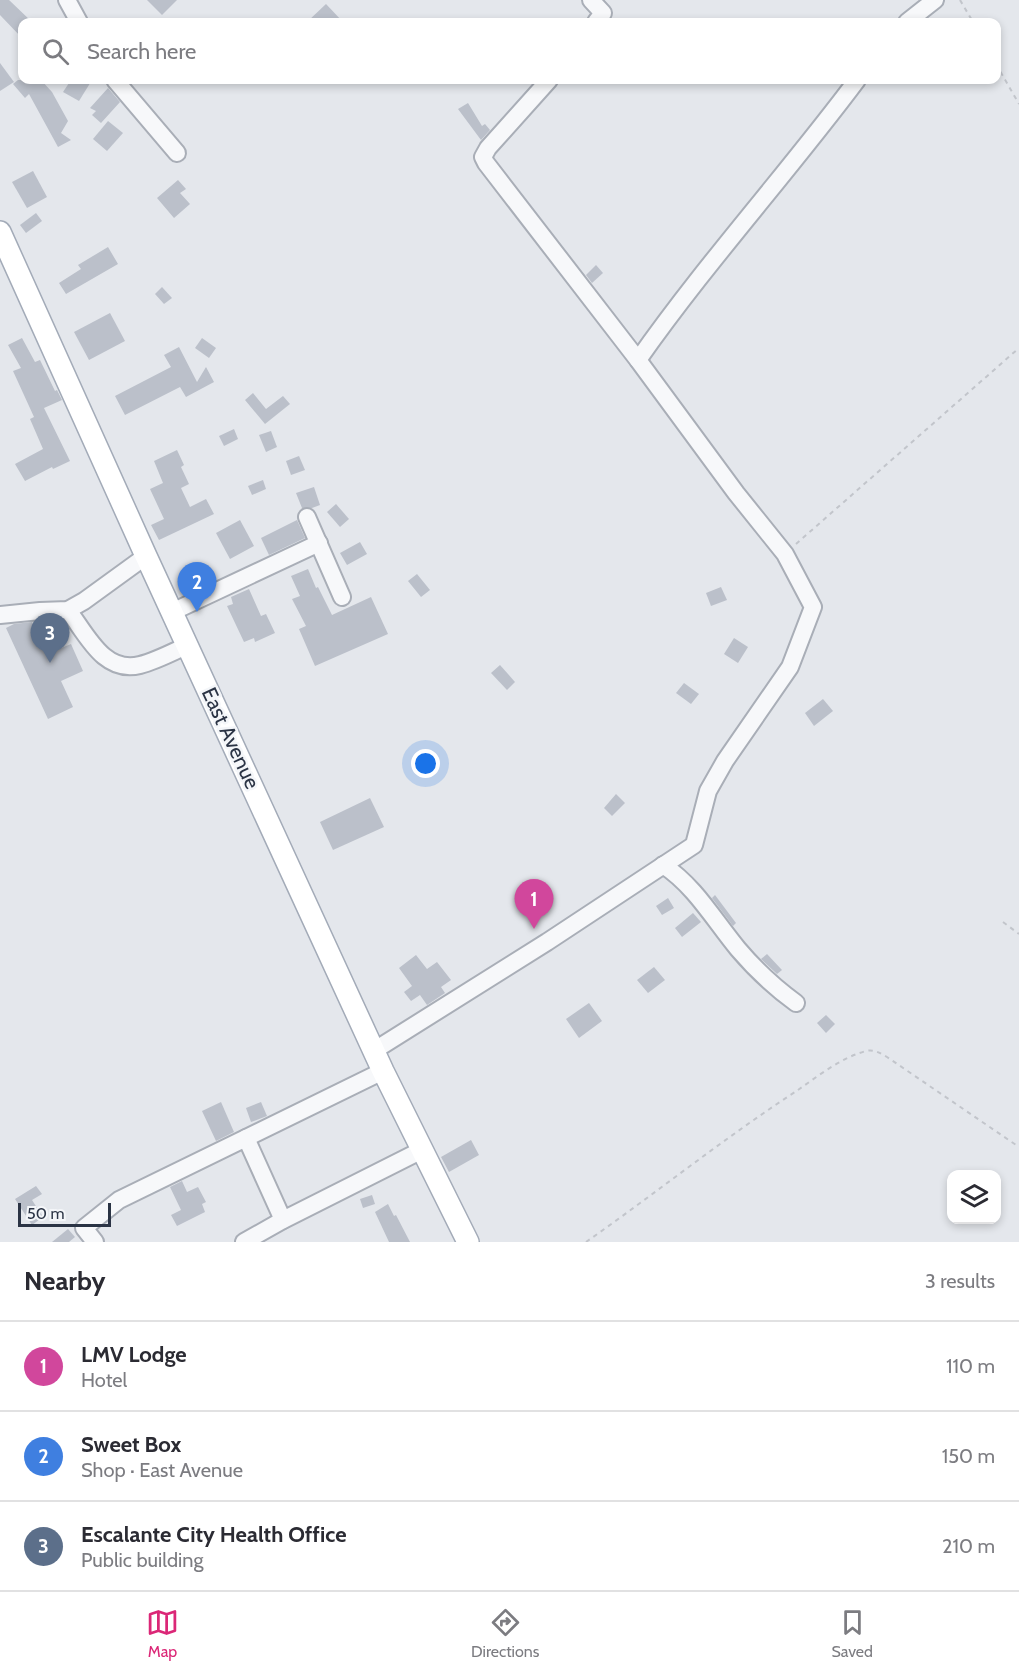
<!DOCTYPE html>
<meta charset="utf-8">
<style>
:root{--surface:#fff;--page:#f7f7f7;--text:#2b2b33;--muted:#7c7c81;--line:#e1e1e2;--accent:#db2777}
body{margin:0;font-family:Cabin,sans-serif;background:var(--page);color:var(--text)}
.controls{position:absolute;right:18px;bottom:18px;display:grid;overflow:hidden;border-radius:12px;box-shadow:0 3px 9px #0003}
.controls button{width:54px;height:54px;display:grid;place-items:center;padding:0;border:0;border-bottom:2px solid var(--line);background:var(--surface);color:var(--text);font:30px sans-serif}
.scale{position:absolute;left:18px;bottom:15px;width:93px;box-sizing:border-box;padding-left:6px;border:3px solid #2b3445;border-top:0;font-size:16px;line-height:21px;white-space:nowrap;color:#2b3445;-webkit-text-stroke:4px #f4f6f9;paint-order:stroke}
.you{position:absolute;left:426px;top:764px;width:21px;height:21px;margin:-15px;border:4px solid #fff;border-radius:50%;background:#1a73e8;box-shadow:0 0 0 9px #1a73e833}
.badge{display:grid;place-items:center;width:39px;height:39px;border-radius:50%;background:var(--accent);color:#fff;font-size:20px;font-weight:700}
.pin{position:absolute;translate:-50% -50px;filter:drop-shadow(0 2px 3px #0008)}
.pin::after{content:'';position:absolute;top:32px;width:21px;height:18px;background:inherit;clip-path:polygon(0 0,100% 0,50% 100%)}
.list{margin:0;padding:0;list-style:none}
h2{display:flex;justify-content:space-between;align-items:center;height:78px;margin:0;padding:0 24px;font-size:26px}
h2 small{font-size:20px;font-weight:400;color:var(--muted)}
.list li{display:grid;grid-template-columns:39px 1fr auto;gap:18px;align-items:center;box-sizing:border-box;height:90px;padding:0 24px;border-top:2px solid var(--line)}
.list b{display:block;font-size:22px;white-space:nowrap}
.list p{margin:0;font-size:20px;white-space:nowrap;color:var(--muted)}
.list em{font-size:20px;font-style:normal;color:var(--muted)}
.icon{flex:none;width:33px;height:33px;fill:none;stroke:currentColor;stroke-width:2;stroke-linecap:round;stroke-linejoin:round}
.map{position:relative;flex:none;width:1019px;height:1242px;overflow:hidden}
.search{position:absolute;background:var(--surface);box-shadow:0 3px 9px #0003;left:18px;right:18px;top:18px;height:66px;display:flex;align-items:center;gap:15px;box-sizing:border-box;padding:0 21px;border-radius:12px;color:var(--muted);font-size:22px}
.sheet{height:348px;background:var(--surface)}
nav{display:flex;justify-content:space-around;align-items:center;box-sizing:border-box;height:84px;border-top:2px solid var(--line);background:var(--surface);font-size:16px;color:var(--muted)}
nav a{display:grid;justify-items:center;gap:3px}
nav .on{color:var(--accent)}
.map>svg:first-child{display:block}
</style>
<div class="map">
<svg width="1019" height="1242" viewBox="0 0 1019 1242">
<rect width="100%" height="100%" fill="#e4e7ec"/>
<g fill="#bbc0ca">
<polygon points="0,0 9,0 32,22 22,22 22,38 0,15"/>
<polygon points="147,0 177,0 162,15"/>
<polygon points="326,4 343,22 307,22"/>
<polygon points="0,63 14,82 0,91"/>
<polygon points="18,80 41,80 52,92 68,121 61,133 71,140 58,147 29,94 25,98 13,84"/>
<polygon points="71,80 92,80 79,101 63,92"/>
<polygon points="108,88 120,102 101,123 92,115 96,111 90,108"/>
<polygon points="468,103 482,126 485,124 490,130 481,140 458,109"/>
<polygon points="108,121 123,133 107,151 93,139"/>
<polygon points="33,171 47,197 27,208 12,182"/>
<polygon points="178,180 186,189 180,193 190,204 174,218 157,198"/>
<polygon points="36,213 42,221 26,233 20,225"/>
<polygon points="108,247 118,264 66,294 59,283 81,269 78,265"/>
<polygon points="596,265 603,273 592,283 586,275"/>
<polygon points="162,287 172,298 164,304 155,294"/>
<polygon points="110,313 125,341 89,360 74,332"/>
<polygon points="22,338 35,362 40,360 55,391 57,390 62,400 44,408 70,461 53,469 52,467 25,481 15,464 43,449 30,419 34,417 13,371 21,368 8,345"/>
<polygon points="202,338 216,348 209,358 195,348"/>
<polygon points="179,347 197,382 206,367 214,382 186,397 180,387 125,415 115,396 171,367 164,355"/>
<polygon points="253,393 266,409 283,396 290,404 265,424 245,400"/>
<polygon points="234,429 238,439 224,446 219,436"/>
<polygon points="271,431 277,447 266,452 259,435"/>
<polygon points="177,450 184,465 181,467 189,484 181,488 190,507 206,499 214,514 159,540 151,525 164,519 150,489 163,483 154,461"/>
<polygon points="299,456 305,470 291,475 286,461"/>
<polygon points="263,480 266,489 252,495 248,486"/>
<polygon points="314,487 320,505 312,508 302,508 296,493"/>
<polygon points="336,504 349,519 340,527 327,512"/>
<polygon points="240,520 254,546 230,559 216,533"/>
<polygon points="297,520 305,538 269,555 261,538"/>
<polygon points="360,542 367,554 347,565 340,553"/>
<polygon points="308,569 316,588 318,587 332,615 371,597 388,634 315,666 299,629 306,626 292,599 300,596 291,576"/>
<polygon points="417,574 430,590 421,597 408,581"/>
<polygon points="721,587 727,600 711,606 706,593"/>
<polygon points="249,589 261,616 266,614 275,633 255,642 254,638 244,642 227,606 233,604 231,597"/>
<polygon points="32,622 37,634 46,630 54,651 71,644 83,671 61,681 73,707 48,719 6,628 14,624"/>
<polygon points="734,638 748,647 738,663 724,654"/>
<polygon points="500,665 515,682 507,690 491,673"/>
<polygon points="684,683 699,694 691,704 676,693"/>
<polygon points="823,699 833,711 814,726 805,713"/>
<polygon points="616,794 625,803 612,816 604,808"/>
<polygon points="370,798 384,827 333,850 320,822"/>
<polygon points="715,895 736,923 733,926 712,898"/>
<polygon points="668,898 674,908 662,915 656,906"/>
<polygon points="693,913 701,922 682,937 675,928"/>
<polygon points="767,954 782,970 777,974 761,959"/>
<polygon points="416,955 427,969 437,962 451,980 441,987 445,993 427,1005 420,995 411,1001 404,992 412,986 399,968"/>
<polygon points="654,967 665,980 648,993 637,980"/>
<polygon points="589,1003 602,1021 579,1038 566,1019"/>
<polygon points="826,1015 835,1024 826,1033 817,1023"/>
<polygon points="221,1102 234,1132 216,1141 202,1111"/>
<polygon points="261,1102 267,1116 251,1122 246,1108"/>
<polygon points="471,1140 479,1155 449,1172 441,1157"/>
<polygon points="182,1181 187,1192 198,1187 206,1202 202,1204 205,1212 177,1226 171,1215 181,1210 170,1187"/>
<polygon points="36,1186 42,1194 32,1200 43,1217 32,1225 15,1199"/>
<polygon points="372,1195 375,1204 363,1208 360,1199"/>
<polygon points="388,1204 394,1216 396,1215 410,1242 389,1242 375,1212"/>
<polygon points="68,1229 75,1237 69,1242 52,1242"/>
</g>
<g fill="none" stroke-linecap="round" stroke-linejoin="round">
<g stroke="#a9aeb7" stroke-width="20">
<g id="minor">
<polyline points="67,0 79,22"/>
<polyline points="591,0 603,13 596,22"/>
<polyline points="907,22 935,0"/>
<polyline points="115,80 177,153"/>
<path d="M638 360C706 263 786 175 857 80"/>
<polyline points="307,517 342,597"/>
<path d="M68 610C87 635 104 674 140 665 156 661 173 652 188 645"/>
<polyline points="172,612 319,543"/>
<polyline points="0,615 40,611 68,610 84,601 146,556"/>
<path d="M663 865C695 886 714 920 738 949 755 969 774 987 796 1003"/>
<polyline points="375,1050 547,942 694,845 708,791 725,761 790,667 813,607 785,554 736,493 638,360 486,163 483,157 488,148 549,80"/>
<polyline points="246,1138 283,1220"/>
<polyline points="95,1242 84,1228 119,1200 383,1071"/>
<polyline points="244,1242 283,1220 422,1150"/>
</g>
</g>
<g stroke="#a3abb8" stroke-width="24">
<polyline id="major" points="0,232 146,556 383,1071 468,1242"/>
</g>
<g stroke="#c2c5cb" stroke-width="2" stroke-dasharray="4.5 4.5" stroke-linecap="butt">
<polyline points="960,0 973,22"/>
<polyline points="996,64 1019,104"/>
<polyline points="796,544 1019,348"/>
<polyline points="1003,922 1019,934"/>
<path d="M586 1242C656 1193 723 1139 795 1092 817 1077 840 1058 866 1051 874 1049 880 1053 887 1057L1019 1147"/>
</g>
<use href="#minor" stroke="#f7f8fa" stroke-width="16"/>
<use href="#major" stroke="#fff" stroke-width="21"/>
</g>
<g text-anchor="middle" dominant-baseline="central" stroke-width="5" stroke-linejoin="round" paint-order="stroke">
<g font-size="21" fill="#2b3445" stroke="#f4f6f9">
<text transform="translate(231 738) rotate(65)">East Avenue</text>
</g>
</g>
</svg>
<div class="controls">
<button><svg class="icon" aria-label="layers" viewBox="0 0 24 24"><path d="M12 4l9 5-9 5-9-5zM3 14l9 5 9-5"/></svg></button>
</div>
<div class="scale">50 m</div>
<div class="you"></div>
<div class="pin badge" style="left:534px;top:929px;background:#d1479c">1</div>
<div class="pin badge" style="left:197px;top:612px;background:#3f7fe0">2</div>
<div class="pin badge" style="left:50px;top:663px;background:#5c6f8a">3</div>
<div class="search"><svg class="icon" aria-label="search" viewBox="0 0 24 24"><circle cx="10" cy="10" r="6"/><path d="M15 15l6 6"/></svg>Search here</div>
</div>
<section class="sheet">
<h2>Nearby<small>3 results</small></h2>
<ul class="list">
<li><span class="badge" style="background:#d1479c">1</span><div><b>LMV Lodge</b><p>Hotel</p></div><em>110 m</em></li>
<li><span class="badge" style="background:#3f7fe0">2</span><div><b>Sweet Box</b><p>Shop · East Avenue</p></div><em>150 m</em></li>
<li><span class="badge" style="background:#5c6f8a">3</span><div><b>Escalante City Health Office</b><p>Public building</p></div><em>210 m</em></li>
</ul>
</section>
<nav>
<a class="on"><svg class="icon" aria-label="map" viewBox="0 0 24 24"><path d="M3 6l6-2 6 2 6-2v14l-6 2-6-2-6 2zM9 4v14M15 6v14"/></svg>Map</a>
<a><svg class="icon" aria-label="directions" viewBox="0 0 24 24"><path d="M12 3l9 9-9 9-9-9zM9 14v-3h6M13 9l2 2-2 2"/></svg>Directions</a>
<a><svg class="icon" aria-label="saved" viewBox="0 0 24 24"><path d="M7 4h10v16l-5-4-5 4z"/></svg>Saved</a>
</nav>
